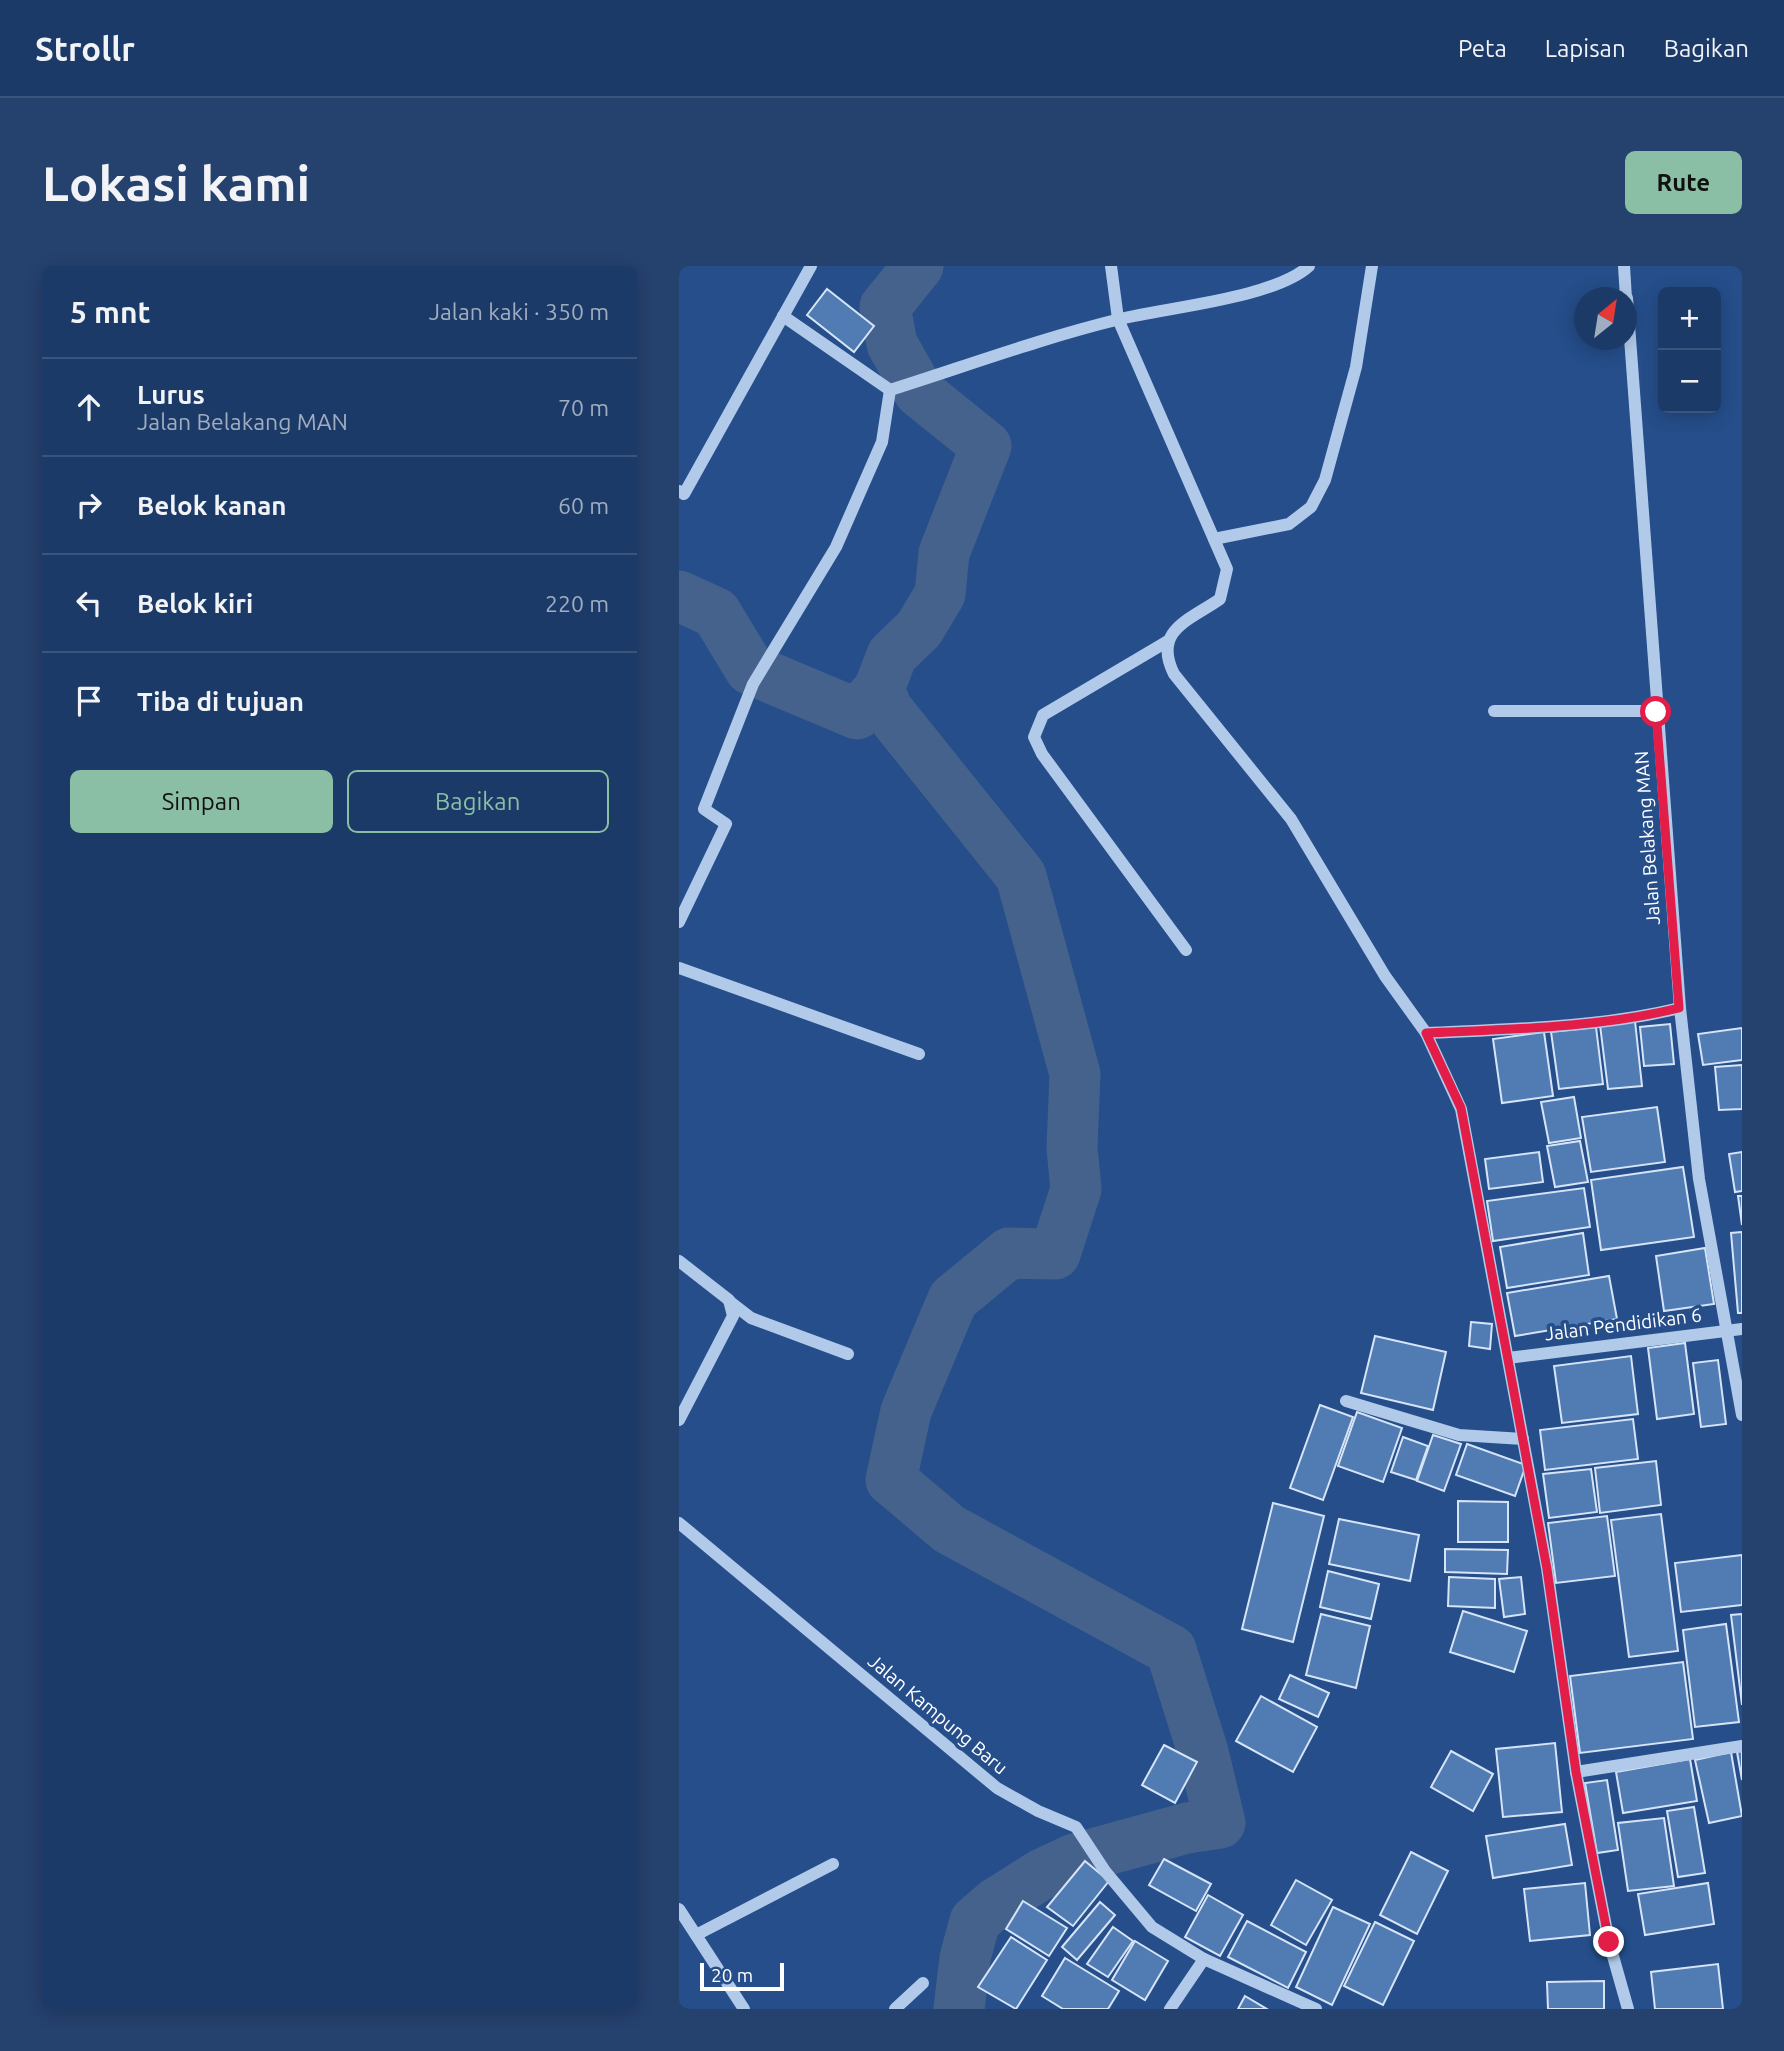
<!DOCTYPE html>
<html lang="id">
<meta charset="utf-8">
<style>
:root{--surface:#1c3a68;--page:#25416e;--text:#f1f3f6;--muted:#a0adc0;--line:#3a547c;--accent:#8abfa5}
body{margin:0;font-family:Ubuntu,sans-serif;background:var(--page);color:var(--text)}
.controls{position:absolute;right:21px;top:21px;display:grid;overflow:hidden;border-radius:10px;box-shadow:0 4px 18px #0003}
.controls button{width:63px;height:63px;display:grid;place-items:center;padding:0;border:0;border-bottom:2px solid var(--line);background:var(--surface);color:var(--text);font:35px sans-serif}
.compass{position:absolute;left:895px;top:21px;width:63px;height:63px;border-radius:50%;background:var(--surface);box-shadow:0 4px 18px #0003;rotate:30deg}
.scale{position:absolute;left:21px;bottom:18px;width:84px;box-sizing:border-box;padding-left:7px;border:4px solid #fff;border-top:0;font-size:19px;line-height:24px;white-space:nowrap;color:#fff;-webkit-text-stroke:5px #254e8a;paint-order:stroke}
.stop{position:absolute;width:21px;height:21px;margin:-16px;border:5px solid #e11d48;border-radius:50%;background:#fff}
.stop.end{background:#e11d48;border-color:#fff;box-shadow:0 2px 7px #0008}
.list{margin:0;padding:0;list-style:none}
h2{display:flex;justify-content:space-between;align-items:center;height:91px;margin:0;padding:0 28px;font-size:30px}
h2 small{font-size:23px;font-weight:400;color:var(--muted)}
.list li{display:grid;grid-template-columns:46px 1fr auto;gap:21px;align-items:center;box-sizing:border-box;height:98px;padding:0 28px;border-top:2px solid var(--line)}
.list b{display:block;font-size:26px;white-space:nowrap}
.list p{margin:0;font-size:23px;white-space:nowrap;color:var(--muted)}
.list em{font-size:23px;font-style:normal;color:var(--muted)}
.actions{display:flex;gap:14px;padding:21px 28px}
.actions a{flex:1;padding:16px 0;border:2px solid var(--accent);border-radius:10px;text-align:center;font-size:24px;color:var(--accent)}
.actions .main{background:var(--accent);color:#111}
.icon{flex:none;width:38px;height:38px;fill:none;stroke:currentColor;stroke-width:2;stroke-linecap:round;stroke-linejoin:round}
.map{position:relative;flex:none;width:1063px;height:1743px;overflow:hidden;border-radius:10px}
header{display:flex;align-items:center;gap:42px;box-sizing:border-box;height:98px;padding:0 35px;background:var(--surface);border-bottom:2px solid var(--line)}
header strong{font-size:33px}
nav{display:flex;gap:38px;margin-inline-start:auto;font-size:24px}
.intro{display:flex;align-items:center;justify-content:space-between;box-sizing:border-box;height:168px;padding:0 42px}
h1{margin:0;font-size:49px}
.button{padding:18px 32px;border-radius:10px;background:var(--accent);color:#111;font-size:24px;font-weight:700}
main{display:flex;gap:42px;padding:0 42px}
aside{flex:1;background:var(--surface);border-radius:10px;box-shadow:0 4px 18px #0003}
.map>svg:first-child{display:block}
</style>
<header>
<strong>Strollr</strong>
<nav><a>Peta</a><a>Lapisan</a><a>Bagikan</a></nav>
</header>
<div class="intro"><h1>Lokasi kami</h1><a class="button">Rute</a></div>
<main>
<aside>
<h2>5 mnt<small>Jalan kaki · 350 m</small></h2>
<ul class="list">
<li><svg class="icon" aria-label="ahead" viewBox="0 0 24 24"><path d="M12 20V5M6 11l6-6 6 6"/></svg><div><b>Lurus</b><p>Jalan Belakang MAN</p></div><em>70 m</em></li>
<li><svg class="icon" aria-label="right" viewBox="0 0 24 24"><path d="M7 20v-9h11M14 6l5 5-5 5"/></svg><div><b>Belok kanan</b></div><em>60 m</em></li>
<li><svg class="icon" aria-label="left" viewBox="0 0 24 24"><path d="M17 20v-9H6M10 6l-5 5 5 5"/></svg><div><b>Belok kiri</b></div><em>220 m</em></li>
<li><svg class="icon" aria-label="arrive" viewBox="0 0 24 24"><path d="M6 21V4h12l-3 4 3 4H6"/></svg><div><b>Tiba di tujuan</b></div></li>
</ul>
<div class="actions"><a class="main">Simpan</a><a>Bagikan</a></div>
</aside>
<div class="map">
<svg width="1063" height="1743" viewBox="0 0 1063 1743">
<rect width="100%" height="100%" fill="#254e8a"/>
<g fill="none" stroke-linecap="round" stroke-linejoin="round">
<g stroke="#45628d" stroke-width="51">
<polyline points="239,0 206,41 213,78 240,126 307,180 265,287 261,328 240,363 213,389 200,423 208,443 342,610 396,808 393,882 397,923 376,988 330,987 274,1033 227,1145 212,1214 270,1263 492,1384 524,1486 541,1557 508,1562 395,1593 363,1608 317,1637 296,1655 286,1692 280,1743"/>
<polyline points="0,330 37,347 71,403 178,448 200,423"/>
</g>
</g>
<g fill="#517bb3" stroke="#d6e4f7" stroke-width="2">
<polygon points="148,23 195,60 175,86 128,49"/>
<polygon points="956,755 963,820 929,823 921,759"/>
<polygon points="991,758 995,798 965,800 961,761"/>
<polygon points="917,761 924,818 880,823 872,766"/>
<polygon points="1063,762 1063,794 1024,799 1019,768"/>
<polygon points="865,766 874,830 823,837 814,773"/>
<polygon points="1063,799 1063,843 1040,844 1036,801"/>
<polygon points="895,831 902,872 870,877 862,836"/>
<polygon points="978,841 986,896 912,906 903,851"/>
<polygon points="901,875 909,916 876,921 868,880"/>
<polygon points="860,886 864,916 810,923 806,893"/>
<polygon points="1063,886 1063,925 1056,926 1050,888"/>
<polygon points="1004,901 1015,971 922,984 912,914"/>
<polygon points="905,922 911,961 814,975 808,935"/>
<polygon points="1059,930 1063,930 1063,959"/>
<polygon points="1063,966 1063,1047 1059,1047 1052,967"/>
<polygon points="904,967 910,1009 828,1022 821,981"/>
<polygon points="1026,982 1035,1038 985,1045 977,990"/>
<polygon points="930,1010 938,1053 836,1070 828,1027"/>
<polygon points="792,1056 813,1058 811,1083 790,1080"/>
<polygon points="696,1070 767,1086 754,1144 682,1127"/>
<polygon points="1006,1077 1015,1148 978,1153 969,1082"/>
<polygon points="952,1090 959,1148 883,1157 875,1100"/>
<polygon points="1039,1094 1047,1158 1022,1161 1014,1097"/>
<polygon points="641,1139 674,1151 644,1234 611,1222"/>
<polygon points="678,1146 723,1162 704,1216 659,1200"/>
<polygon points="954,1153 959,1193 866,1204 861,1164"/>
<polygon points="754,1169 782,1178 765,1225 738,1215"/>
<polygon points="724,1171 749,1180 737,1214 712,1206"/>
<polygon points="788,1178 847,1199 836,1230 777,1209"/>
<polygon points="977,1195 982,1239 921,1247 916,1202"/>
<polygon points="912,1203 918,1246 870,1252 864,1208"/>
<polygon points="779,1235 829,1236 829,1276 779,1276"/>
<polygon points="594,1237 645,1250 614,1376 563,1363"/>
<polygon points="982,1248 999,1385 950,1391 932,1254"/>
<polygon points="928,1250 936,1310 877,1317 869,1257"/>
<polygon points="660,1253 740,1269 731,1315 650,1298"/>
<polygon points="766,1283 829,1284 828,1308 766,1306"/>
<polygon points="1063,1289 1063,1339 1002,1346 996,1297"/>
<polygon points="649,1305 700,1318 692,1353 641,1341"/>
<polygon points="770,1311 816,1313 816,1342 769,1340"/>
<polygon points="842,1311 846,1348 825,1351 820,1313"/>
<polygon points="784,1345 848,1365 835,1406 771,1386"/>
<polygon points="642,1348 691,1360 677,1422 627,1409"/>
<polygon points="1063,1348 1063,1439 1052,1349"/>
<polygon points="1047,1358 1060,1456 1016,1461 1004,1364"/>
<polygon points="1004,1396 1014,1473 901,1487 891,1410"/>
<polygon points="611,1409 650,1427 639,1451 600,1433"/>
<polygon points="582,1430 638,1461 614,1506 557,1475"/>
<polygon points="876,1477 883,1546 824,1551 817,1483"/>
<polygon points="485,1479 518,1496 496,1537 463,1519"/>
<polygon points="772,1485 814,1508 794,1545 752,1521"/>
<polygon points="1063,1485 1063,1514 1058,1486"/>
<polygon points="1052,1486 1063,1550 1030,1557 1016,1494"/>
<polygon points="1011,1493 1018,1535 944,1547 937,1506"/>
<polygon points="928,1514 939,1584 918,1587 906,1517"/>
<polygon points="1015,1541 1026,1607 999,1611 988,1545"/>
<polygon points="985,1552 995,1620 949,1625 939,1557"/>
<polygon points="886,1558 893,1599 814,1612 807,1570"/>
<polygon points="732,1586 769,1605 738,1668 701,1649"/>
<polygon points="485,1593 532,1618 517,1645 470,1619"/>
<polygon points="406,1595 430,1615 394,1660 368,1641"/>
<polygon points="617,1614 653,1634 627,1679 592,1659"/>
<polygon points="906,1617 911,1669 851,1675 845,1623"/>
<polygon points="1029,1617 1035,1658 966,1669 959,1628"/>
<polygon points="529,1629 564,1649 541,1690 506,1671"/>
<polygon points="344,1635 388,1662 370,1690 327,1663"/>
<polygon points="421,1636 436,1649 398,1694 383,1681"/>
<polygon points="654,1641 691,1658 653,1739 617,1721"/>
<polygon points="568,1655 627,1686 609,1722 549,1691"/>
<polygon points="696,1656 735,1675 704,1739 665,1720"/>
<polygon points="434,1661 454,1675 429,1711 408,1698"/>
<polygon points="332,1671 368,1694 337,1743 299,1721"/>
<polygon points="456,1675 489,1695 466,1734 433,1714"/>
<polygon points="386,1692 440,1725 429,1743 384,1743 363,1730"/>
<polygon points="1039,1698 1044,1743 976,1743 972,1706"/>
<polygon points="925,1715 925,1743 869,1743 868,1716"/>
<polygon points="566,1730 588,1743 559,1743"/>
</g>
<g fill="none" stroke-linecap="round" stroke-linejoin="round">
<g stroke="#b2caea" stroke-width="12">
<path d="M432 0 439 53 548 303 541 333C511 354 473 364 495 408L612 553 706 710 747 767 782 843 868 1302 897 1506 930 1676 949 1743"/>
<polyline points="945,0 947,32"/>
<polyline points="948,32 1001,742 1020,913 1063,1149"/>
<path d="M104 50 211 124C287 100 363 72 441 53 490 41 595 32 630 0"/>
<polyline points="0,225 5,228 132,0"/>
<polyline points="535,273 610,258 632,241 646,214 677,101 693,0"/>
<polyline points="489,375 364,449 355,471 363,488 507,684"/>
<polyline points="815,445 977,445"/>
<polyline points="0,656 47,558 25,543 74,418 157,281 203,176 211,124"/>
<polyline points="0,702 240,788"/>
<path d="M747 767C832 763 918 762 1001 742"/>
<polyline points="0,995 50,1034 54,1050 0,1154"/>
<polyline points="50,1035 72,1052 169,1088"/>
<polyline points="829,1092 1063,1063"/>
<polyline points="667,1135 780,1169 844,1173"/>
<polyline points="0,1257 318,1522 359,1545 397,1561 426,1605 473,1661 525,1693 637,1743"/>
<polyline points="897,1506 1063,1480"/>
<polyline points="0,1643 65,1743"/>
<polyline points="17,1669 154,1598"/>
<polyline points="216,1743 244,1717"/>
<polyline points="491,1743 525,1693"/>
</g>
</g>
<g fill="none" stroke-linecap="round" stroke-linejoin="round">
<path stroke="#e11d48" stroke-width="9" d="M930 1676 897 1506 868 1303 782 842 747 767C832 763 918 762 1000 742L977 446"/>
</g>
<g text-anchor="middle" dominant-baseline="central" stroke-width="7" stroke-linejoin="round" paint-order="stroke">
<g font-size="19" fill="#fff" stroke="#254e8a">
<text transform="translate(968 572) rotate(-94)">Jalan Belakang MAN</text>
<text transform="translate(944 1058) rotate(-7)">Jalan Pendidikan 6</text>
<text transform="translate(259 1448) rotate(40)">Jalan Kampung Baru</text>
</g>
</g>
</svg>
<div class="controls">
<button>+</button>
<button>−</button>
</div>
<svg class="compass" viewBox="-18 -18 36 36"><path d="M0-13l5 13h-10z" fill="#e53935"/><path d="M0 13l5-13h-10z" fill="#a0adc0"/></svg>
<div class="scale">20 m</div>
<div class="stop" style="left:977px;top:446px"></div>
<div class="stop end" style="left:930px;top:1676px"></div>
</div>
</main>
